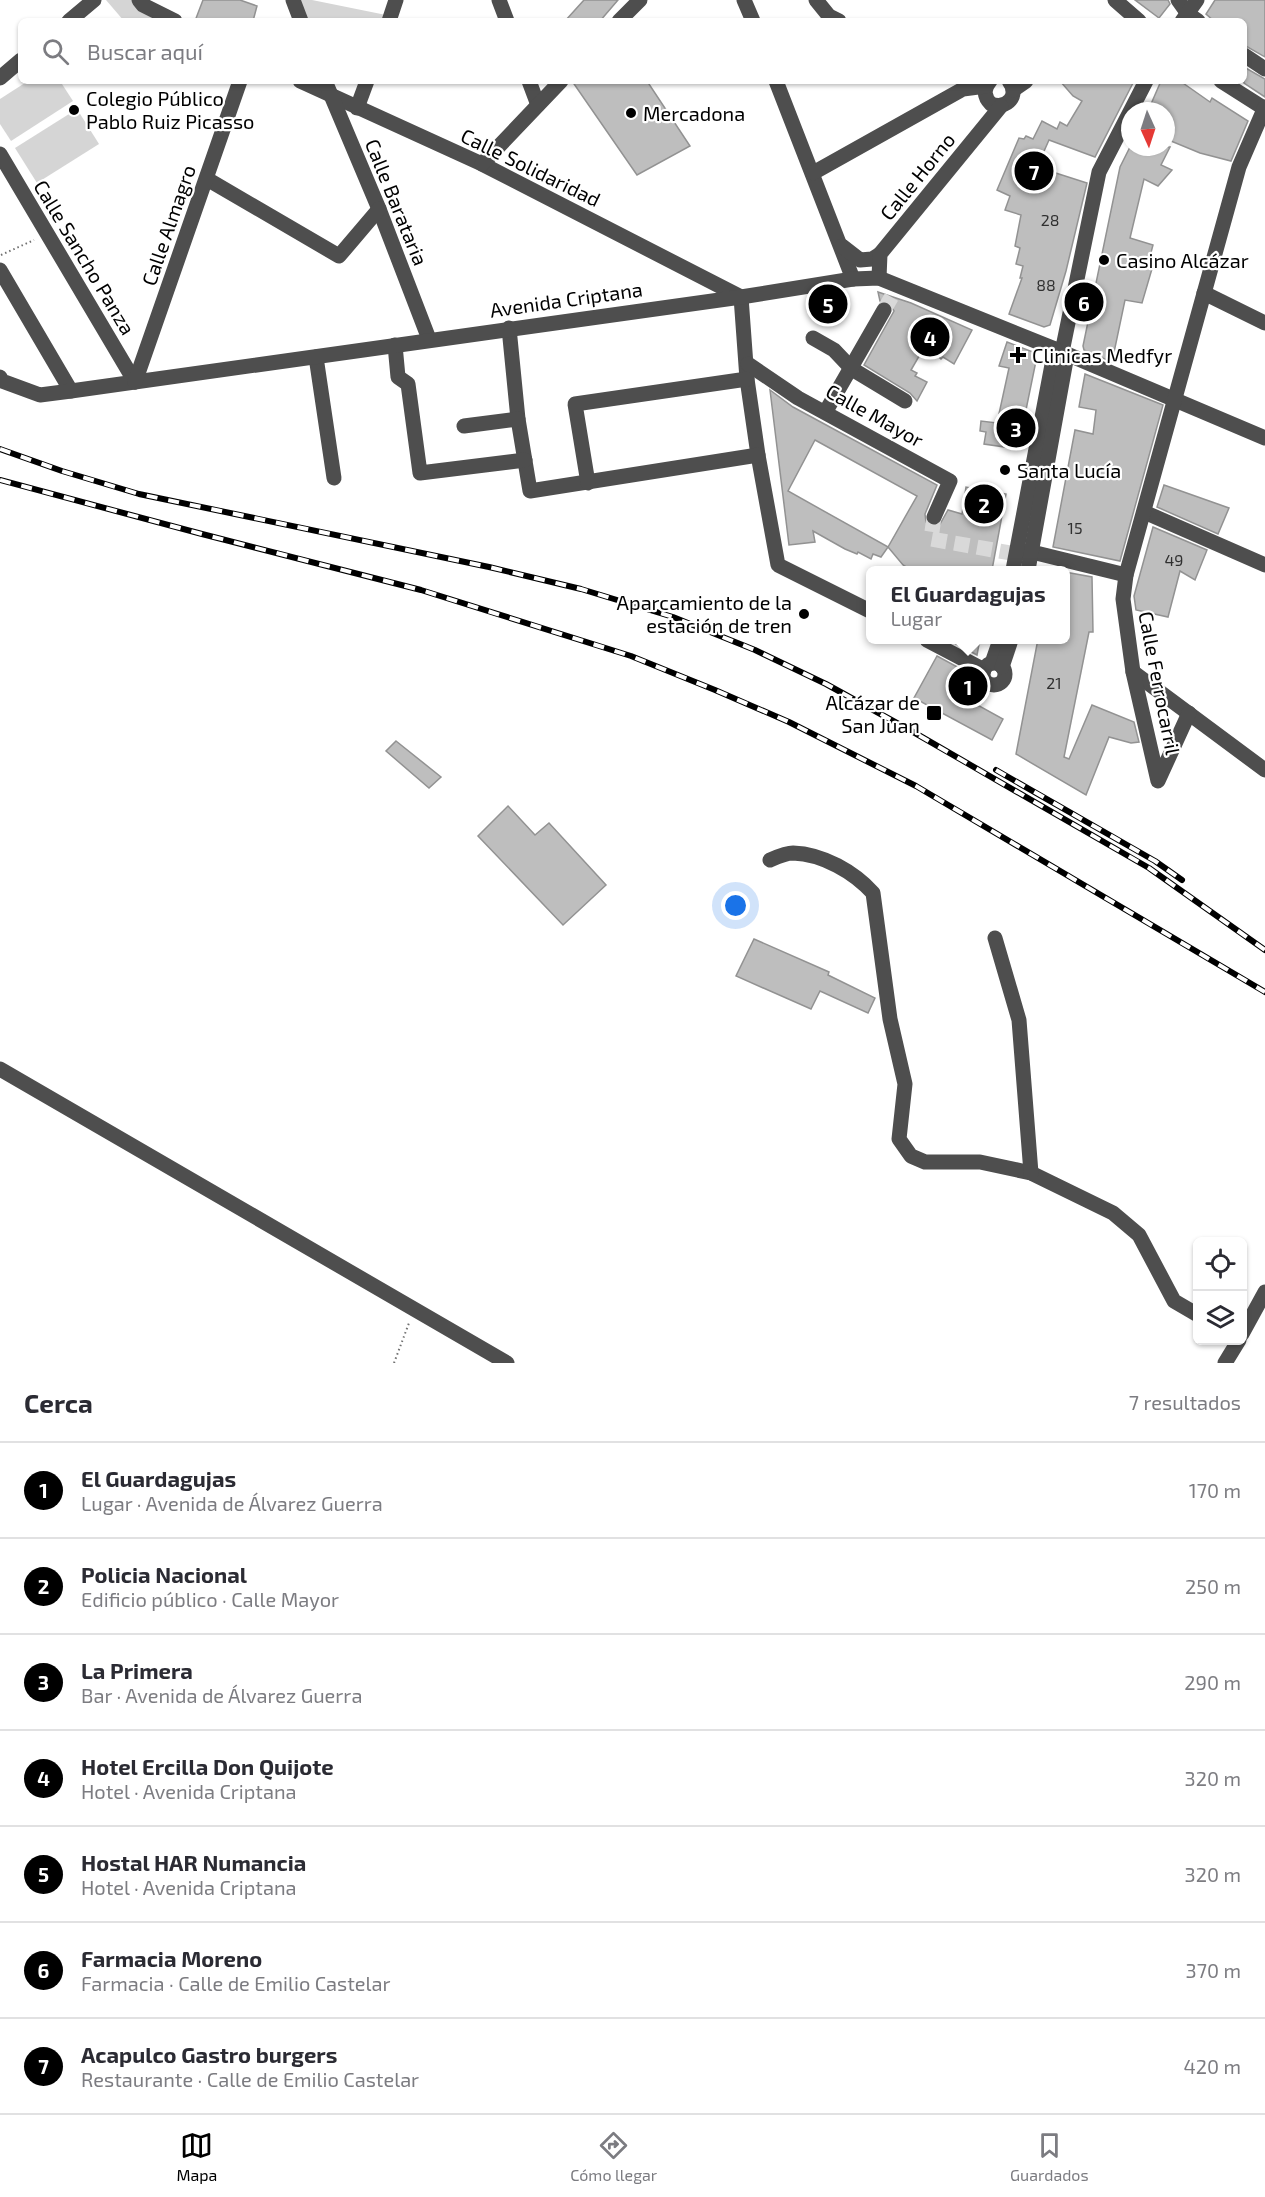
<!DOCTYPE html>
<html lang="es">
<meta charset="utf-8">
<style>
:root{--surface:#fff;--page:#f2f2f3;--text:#2b2b33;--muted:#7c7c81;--line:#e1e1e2;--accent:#000}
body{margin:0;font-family:"Exo 2",sans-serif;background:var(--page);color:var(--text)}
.controls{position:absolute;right:18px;bottom:18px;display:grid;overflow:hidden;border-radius:9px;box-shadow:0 2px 4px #0004}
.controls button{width:54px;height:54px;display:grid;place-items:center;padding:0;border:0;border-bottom:2px solid var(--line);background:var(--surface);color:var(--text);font:30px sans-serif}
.compass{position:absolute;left:1121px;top:102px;width:54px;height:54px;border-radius:50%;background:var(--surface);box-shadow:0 2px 4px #0004;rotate:177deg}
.you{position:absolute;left:736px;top:906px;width:21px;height:21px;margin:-15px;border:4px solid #fff;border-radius:50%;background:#1a73e8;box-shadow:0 0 0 9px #1a73e833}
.badge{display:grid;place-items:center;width:39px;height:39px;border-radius:50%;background:var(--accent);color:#fff;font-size:20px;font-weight:700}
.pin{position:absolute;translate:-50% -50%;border:3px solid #fff;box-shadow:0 2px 6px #0006}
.popup{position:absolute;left:866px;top:566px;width:204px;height:78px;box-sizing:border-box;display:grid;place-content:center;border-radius:9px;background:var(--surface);filter:drop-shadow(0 2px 4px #0005);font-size:20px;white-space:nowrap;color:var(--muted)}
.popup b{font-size:22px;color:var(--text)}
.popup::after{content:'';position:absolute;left:50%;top:100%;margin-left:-12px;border:12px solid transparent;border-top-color:var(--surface)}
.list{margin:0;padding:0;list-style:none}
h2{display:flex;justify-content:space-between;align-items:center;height:78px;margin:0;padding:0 24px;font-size:26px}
h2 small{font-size:20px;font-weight:400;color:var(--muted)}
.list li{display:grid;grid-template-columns:39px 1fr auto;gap:18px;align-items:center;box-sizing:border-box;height:96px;padding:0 24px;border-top:2px solid var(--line)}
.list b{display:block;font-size:22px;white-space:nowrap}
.list p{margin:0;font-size:20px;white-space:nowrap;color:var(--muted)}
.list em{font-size:20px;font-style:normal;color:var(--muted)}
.icon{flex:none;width:33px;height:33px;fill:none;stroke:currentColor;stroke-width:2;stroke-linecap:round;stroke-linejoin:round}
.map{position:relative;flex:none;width:1265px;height:1363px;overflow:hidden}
.search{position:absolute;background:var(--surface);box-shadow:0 2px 4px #0004;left:18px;right:18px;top:18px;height:66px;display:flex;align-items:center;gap:15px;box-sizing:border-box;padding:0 21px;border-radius:9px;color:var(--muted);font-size:22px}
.sheet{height:750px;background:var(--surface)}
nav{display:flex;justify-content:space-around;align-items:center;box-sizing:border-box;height:84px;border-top:2px solid var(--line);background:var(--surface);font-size:16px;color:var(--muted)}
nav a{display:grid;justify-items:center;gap:3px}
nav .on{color:var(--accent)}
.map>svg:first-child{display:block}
</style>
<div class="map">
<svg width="1265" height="1363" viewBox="0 0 1265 1363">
<rect width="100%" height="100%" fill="#fff"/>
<g fill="#d5d5d5">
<polygon points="106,0 139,0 157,13 151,21 124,21"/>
<polygon points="293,0 312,0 391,16 389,21 301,21"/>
<polygon points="28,81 60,81 73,101 11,141 0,124 0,99"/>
<polygon points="77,109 99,144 37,183 15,148"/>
</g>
<g fill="#bebebe" stroke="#929292" stroke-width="1.5" fill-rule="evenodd">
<polygon points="203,0 240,0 257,6 253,21 195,21"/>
<polygon points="584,0 618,0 600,21 565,21"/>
<polygon points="1135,0 1168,0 1170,4 1159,18"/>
<polygon points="1215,0 1265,0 1265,57 1244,45 1244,21 1214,21 1206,14"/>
<polygon points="1244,67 1265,79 1265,97 1244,83"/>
<polygon points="572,81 647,81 690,146 637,175"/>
<polygon points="1060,81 1134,81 1095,157 1049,140 1037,167 1087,183 1066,271 1050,325 1044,327 1009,314 1022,278 1020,278 1023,266 1016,264 1020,248 1015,246 1021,215 1005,210 1010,196 997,190 1019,138 1024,139 1026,136 1033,139 1042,121 1057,129 1060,122 1067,126 1082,101 1073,96"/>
<polygon points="1161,81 1180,81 1210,102 1212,98 1248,121 1231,161 1200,153 1166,139 1166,111 1148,111"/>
<polygon points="1130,147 1170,147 1161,165 1172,170 1158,186 1144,179 1130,238 1153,245 1149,260 1154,262 1142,303 1125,300 1112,362 1084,350 1083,346 1120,167"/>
<polygon points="878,292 911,303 972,330 954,364 943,357 941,359 934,353 932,356 922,351 911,370 917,373 915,376 927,382 917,401 910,393 864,365 894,311 889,302 880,301"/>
<polygon points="840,294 842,309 817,314 815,298"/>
<polygon points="1007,342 1033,352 1036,361 1018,449 984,444 986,432 980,431 981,421 997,423 1009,368 999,366"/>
<polygon points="1085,374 1163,405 1120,561 1053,547 1075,430 1093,434 1096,410 1079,407"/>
<path d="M770 390 793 407 937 485 925 514 926 522 931 526 940 524 948 510 962 514 966 487 1006 494 992 570H911L903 565 888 547 881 557 873 554 871 559 858 552 857 554 845 549 813 531 815 542 789 545ZM815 440 917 496 888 547 788 491Z"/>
<polygon points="1164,485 1229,508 1218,534 1157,507"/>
<polygon points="1153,527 1207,550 1195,580 1180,571 1168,617 1136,610 1134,596"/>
<polygon points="1065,572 1092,577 1093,632 1089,632 1064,757 1069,759 1092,705 1134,722 1139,742 1131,743 1109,737 1086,795 1016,754 1038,639 1065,639"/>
<polygon points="947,639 980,639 977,655"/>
<polygon points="937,656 963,670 952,691 1003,719 992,740 914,698"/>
<polygon points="396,741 441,777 429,788 386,751"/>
<polygon points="508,806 535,835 549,823 606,885 563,925 478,836"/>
<polygon points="754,939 829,972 828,975 875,998 868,1013 820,991 811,1009 736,976"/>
</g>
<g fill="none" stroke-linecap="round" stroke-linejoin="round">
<g stroke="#d9d9d9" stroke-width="15" stroke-dasharray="15 8" stroke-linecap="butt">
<polyline points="884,310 892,296"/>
<polyline points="934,517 931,539 1016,554"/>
</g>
<g stroke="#707070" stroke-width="2" stroke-dasharray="1.5 3" stroke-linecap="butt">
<polyline points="1,255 34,240"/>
<polyline points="394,1363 409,1323"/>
</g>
<g stroke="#4e4e4e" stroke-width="15">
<polyline points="139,0 143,5 175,21"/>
<polyline points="293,0 301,21"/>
<polyline points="499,0 507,21"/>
<polyline points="744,0 753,21"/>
<polyline points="816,0 829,16 839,21"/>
<polyline points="1115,0 1139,21"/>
<polyline points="1178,0 1188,14 1198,21"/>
<polyline points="69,21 94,0"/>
<polyline points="389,21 396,0"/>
<polyline points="619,21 640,0"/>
<polyline points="1182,21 1197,0"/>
<polyline points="1244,55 1265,69"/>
<polyline points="0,78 21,60"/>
<polyline points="300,81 482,164 741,297 747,379 758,455 778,565 870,611"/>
<polyline points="325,81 379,209 429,339"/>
<polyline points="529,81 538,105"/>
<polyline points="776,81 853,279"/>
<path d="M990 81C983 89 984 97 991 104 1007 110 1020 95 1009 81"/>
<polyline points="1221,81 1265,109"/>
<polyline points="1013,90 1026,81"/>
<polyline points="357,108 367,81"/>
<polyline points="0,154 135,382"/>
<polyline points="482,164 561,81"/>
<polyline points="813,173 963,89 986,86"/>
<polyline points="207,179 339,256 379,209"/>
<polyline points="842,246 860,260 872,259 880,254"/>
<polyline points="0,270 71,391"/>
<polyline points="879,278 880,254 1001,106"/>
<polyline points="1204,293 1265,323"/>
<polyline points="509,328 518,419 530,491 758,455"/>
<polyline points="813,338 834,350 852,369 905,401"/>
<polyline points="395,345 398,377 408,384 420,473 525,460"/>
<polyline points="1062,352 1099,172 1146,81"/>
<polyline points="316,357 334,478"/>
<polyline points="748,364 798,398 950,481 934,517"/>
<polyline points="0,377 2,381 40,395 71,391 741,297 853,279 879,278 1055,349 1265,438"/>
<polyline points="135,382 240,81"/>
<polyline points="826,411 884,310"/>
<polyline points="464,426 518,419"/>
<polyline points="588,483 575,404 747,379"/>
<polyline points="1144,512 1265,565"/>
<polyline points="1022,553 1032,552 1126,575"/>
<polyline points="1013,570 1055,349"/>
<polyline points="1028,570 1067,355"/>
<polyline points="927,640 984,670"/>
<circle cx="994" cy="674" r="11"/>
<polyline points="992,663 1000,640"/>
<polyline points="1002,667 1011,640"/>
<polyline points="1133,672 1265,770"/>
<polyline points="1189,713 1158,781 1133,672 1123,599 1126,575 1239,167 1265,107"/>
<path d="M770 860C777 857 786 853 793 853 823 854 854 872 873 893L890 1019 905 1084 899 1139 911 1156 925 1162H980L1031 1173 1113 1213 1139 1235 1174 1301 1198 1315"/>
<polyline points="995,938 1019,1020 1031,1173"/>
<polyline points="0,1069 507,1363"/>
<polyline points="1242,1334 1265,1292"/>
<polyline points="1225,1363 1239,1340"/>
</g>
<g stroke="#000" stroke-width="6">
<g id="rail">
<polyline points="0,449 62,471 139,494 489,567 581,589 673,617 755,650 826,684 915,733 1149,868 1265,950"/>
<polyline points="0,480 202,534 421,590 631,656 715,690 789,722 916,786 1265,992"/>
<polyline points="996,770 1155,861 1182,880"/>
</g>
</g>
<use href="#rail" stroke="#fff" stroke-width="4" stroke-dasharray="11" stroke-linecap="butt"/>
</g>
<g fill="#000" stroke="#fff" stroke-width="2">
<circle cx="74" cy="110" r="6"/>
<circle cx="631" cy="113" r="6"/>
<circle cx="1104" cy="260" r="6"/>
<path d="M1015 346h6v6h6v6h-6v6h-6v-6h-6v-6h6z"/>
<circle cx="1005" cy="470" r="6"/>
<circle cx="804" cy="614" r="6"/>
<rect x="926" y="705" width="16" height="16" rx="3"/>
</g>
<g text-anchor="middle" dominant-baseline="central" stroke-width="4.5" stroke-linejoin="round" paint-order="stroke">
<g font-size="16" fill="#303030">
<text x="1050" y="219">28</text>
<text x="1046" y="284">88</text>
<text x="1075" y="527">15</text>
<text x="1174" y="559">49</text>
<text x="1054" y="682">21</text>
</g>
<g font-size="20" fill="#000" stroke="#fff" text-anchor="start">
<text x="86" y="98">Colegio Público<tspan x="86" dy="23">Pablo Ruiz Picasso</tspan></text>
<text x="643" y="113">Mercadona</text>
<text x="1116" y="260">Casino Alcázar</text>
<text x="1032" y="355">Clinicas Medfyr</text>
<text x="1017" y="470">Santa Lucía</text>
<text x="792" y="602" text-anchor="end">Aparcamiento de la<tspan x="792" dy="23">estación de tren</tspan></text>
<text x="920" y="702" text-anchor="end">Alcázar de<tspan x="920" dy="23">San Juan</tspan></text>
</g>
<g font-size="20" fill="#000" stroke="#fff">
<text transform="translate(531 167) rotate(26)">Calle Solidaridad</text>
<text transform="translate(917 176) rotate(-51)">Calle Horno</text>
<text transform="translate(397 202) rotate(68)">Calle Barataria</text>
<text transform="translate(168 225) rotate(-71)">Calle Almagro</text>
<text transform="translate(85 257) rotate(59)">Calle Sancho Panza</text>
<text transform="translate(566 299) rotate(-8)">Avenida Criptana</text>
<text transform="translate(875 415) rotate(29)">Calle Mayor</text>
<text transform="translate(1160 683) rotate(79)">Calle Ferrocarril</text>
</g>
</g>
</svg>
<div class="controls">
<button><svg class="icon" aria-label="locate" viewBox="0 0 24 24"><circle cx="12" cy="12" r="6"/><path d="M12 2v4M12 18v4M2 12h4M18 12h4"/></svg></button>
<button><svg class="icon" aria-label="layers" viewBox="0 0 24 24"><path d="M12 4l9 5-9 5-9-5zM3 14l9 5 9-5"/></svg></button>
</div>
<svg class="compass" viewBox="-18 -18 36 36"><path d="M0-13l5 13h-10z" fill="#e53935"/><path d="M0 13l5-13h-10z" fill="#7c7c81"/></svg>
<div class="you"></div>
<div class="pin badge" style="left:968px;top:686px">1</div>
<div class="popup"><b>El Guardagujas</b>Lugar</div>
<div class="pin badge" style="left:984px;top:504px">2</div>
<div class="pin badge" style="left:1016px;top:428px">3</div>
<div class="pin badge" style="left:930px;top:337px">4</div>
<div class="pin badge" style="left:828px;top:304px">5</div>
<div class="pin badge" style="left:1084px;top:302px">6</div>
<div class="pin badge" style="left:1034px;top:171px">7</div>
<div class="search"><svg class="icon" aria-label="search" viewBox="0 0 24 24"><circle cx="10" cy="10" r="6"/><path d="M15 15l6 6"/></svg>Buscar aquí</div>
</div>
<section class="sheet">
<h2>Cerca<small>7 resultados</small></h2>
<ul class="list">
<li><span class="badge">1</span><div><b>El Guardagujas</b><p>Lugar · Avenida de Álvarez Guerra</p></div><em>170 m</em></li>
<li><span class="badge">2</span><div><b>Policia Nacional</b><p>Edificio público · Calle Mayor</p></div><em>250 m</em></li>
<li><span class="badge">3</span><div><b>La Primera</b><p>Bar · Avenida de Álvarez Guerra</p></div><em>290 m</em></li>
<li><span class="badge">4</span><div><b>Hotel Ercilla Don Quijote</b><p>Hotel · Avenida Criptana</p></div><em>320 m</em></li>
<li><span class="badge">5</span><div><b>Hostal HAR Numancia</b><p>Hotel · Avenida Criptana</p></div><em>320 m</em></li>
<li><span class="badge">6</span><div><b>Farmacia Moreno</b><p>Farmacia · Calle de Emilio Castelar</p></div><em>370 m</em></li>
<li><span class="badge">7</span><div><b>Acapulco Gastro burgers</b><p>Restaurante · Calle de Emilio Castelar</p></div><em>420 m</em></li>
</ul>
</section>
<nav>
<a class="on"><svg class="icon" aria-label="map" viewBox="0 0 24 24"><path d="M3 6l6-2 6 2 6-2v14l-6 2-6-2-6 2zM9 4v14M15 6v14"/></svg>Mapa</a>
<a><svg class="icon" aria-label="directions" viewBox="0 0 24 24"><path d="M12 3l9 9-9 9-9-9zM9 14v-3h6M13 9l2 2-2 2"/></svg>Cómo llegar</a>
<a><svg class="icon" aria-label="saved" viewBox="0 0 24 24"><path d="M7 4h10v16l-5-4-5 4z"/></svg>Guardados</a>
</nav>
